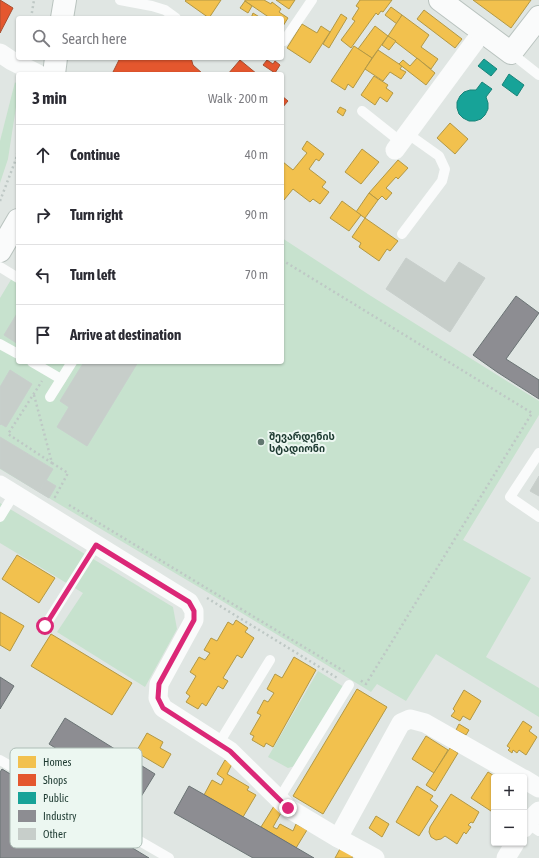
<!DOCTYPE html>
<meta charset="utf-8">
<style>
:root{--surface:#fff;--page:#f2f2f3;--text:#2b2b33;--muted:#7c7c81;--line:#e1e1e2}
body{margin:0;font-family:"Asap Condensed","Noto Sans Georgian",sans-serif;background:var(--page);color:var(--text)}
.controls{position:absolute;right:12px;bottom:12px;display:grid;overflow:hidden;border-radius:4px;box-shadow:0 1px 3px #0004}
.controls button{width:36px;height:36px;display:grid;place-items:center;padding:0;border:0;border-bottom:1px solid var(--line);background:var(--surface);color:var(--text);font:20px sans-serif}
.stop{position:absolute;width:12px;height:12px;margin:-9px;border:3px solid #db2777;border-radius:50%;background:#fff}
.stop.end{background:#db2777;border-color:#fff;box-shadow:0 1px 4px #0008}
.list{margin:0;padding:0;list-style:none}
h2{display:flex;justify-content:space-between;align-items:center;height:52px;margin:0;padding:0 16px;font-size:17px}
h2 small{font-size:13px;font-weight:400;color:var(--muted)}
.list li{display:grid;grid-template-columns:26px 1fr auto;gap:12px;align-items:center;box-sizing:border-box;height:60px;padding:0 16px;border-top:1px solid var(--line)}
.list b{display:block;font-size:15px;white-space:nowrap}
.list em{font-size:13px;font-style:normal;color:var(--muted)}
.icon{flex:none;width:22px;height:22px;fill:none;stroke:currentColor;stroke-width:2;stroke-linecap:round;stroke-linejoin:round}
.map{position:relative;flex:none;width:539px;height:858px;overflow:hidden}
.search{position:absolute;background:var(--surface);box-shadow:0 1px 3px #0004;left:16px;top:16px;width:268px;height:44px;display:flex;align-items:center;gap:10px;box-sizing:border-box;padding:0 14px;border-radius:4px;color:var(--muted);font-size:15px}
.panel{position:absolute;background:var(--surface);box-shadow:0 1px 3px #0004;left:16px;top:72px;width:268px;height:292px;border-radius:4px}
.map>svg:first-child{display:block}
</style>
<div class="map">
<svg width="539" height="858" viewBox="0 0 539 858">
<rect width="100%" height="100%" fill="#e0e6e3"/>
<g fill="#c7e2ce">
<polygon points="15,82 18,86 18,94 8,159 0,183 0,141"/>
<polygon points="282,238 371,296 539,401 539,415 463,540 531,578 486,657 539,688 539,717 436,654 406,701 377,684 371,692 217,598 0,469 0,298 18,268 18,362 282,362"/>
<polygon points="0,503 173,607 177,629 145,687 57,632 83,593 0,543"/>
<polygon points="318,671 344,687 295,766 288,768 268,757"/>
</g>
<g fill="#f2c14e" stroke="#b29845">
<polygon points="186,0 221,0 209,18 185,1"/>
<polygon points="245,0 264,0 271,4 272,2 281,9 279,12 288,18 283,26 282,26 282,18 270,18 245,1"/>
<polygon points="276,0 295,0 289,9"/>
<polygon points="360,0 392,0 383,12 381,11 378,15 376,13 351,48 341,40 355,21 352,19 359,8 356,6"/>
<polygon points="473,0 531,0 511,28"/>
<polygon points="245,1 252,6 248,13 240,8"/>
<polygon points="391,7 402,15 397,24 385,15"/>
<polygon points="424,10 462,39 455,48 417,19"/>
<polygon points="253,13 261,18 251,18"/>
<polygon points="341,14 347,18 329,48 323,44"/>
<polygon points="402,15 429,35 421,47 438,59 431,69 388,36"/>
<polygon points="302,24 317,33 321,26 330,32 310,63 287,48"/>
<polygon points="375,26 388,36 372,58 358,49"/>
<polygon points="388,36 396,41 389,50 382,45"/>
<polygon points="354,46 372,58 353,88 348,84 345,90 331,81"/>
<polygon points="378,50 402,66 400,69 406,72 401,79 390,72 383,81 365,69"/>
<polygon points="417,58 435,73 426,85 399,64 403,60 410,66"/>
<polygon points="374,76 388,85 386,88 393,93 387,102 380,97 375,105 361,95"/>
<polygon points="340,107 346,110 343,116 337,112"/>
<polygon points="450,123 468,139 455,154 437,138"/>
<polygon points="307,141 324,154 319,161 316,159 309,169 326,182 322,187 329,192 320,204 313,199 310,202 293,189 284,200 282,199 282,164 283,162 293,170 307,153 302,149"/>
<polygon points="362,149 379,162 361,184 345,172"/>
<polygon points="398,160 408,168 398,179 396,177 386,188 392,193 386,200 382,196 378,200 369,193"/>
<polygon points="369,193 378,200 365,218 356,212"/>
<polygon points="342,201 361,215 349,231 330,218"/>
<polygon points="365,218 398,241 390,251 387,249 379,261 359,247 361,243 352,237"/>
<polygon points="17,555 55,578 39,603 2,579"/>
<polygon points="0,612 24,626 10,651 0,645"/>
<polygon points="236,620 248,628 245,632 254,638 242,658 237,655 223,678 228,681 223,689 218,686 206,706 202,703 198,709 186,702 190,696 186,693 196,676 190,672 199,657 205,660 210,653 204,650 211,638 217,641 228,622 233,625"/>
<polygon points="51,634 132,683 112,715 31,666"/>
<polygon points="294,657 316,670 273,747 266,743 264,747 252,740 254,736 250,734 261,715 257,713 264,700 268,702 274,693 267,689 275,674 282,678"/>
<polygon points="357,689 387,707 323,814 293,796"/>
<polygon points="464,690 481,701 470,720 463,716 460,721 451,716 455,711 453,709"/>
<polygon points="523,721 532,727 529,731 537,737 526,755 519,750 517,753 513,750 512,753 508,750 510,748 507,746"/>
<polygon points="459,724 469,730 466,735 456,730"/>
<polygon points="147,733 163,742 160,748 171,754 163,768 136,752"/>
<polygon points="426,736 448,750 434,773 412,759"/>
<polygon points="450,748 458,753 435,791 426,785"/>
<polygon points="225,760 232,764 227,774 249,787 247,790 256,795 243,817 204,795 212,780 221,785 224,779 217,774"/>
<polygon points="488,772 496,777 494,777 494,813 471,798"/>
<polygon points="417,786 433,796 430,800 438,806 419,836 396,822"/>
<polygon points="451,794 479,812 473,823 471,822 468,825 471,827 466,834 464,832 457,844 445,836 441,839 436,840 431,837 429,832 430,827"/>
<polygon points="274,806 281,813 273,827 277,829 280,824 293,831 296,824 307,830 296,848 261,827"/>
<polygon points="376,816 389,824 382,837 369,828"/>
<polygon points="341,847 354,853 352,858 335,858"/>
</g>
<g fill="#e4572e" stroke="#a84e2f">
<polygon points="0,0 13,8 0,33"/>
<polygon points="120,58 191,58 193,65 203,74 112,74"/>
<polygon points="240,60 257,74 228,74"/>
<polygon points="267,60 273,64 275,61 280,65 275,73 263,65"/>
<polygon points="282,96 288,101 282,108"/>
</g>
<g fill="#17a398" stroke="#198479">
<polygon points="484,59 497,69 491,76 478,66"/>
<polygon points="509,74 524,85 517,96 502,85"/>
<polygon points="482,82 492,89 486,97 488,103 488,109 485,115 481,119 475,121 469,121 463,118 459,114 457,108 457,102 460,96 464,92 470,90 476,90"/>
</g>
<g fill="#8d8d92" stroke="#6b7475">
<polygon points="516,296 539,313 506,359 539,380 539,399 497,372 473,355"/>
<polygon points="0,677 14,686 0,709"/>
<polygon points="65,718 155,774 139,800 49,744"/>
<polygon points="2,769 149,858 0,858 0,772"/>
<polygon points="189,786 261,827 314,858 253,858 174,813"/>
</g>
<g fill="#c7ceca" stroke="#c8cfcc">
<polygon points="406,258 445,283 459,262 485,278 450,332 386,289"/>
<polygon points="18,312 18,344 4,335"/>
<polygon points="84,362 138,362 87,446 57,427 69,407 60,401"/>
<polygon points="10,370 32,384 6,427 1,424 0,425 0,387"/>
<polygon points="0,437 53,469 39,492 0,468"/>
<polygon points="539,476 539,496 530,491"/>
<polygon points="46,480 56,486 49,498 39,492"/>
</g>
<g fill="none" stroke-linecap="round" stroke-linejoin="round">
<g stroke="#b9c3bf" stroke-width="24">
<g id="secondary">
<polyline points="440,0 511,53 539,17"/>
<polyline points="62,18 65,0"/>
<polyline points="54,74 56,58"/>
<polyline points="0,251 18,220"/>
</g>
</g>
<g stroke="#bec8c5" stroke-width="2.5" stroke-dasharray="2 3" stroke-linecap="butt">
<polyline points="31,18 34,0"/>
<polyline points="0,201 16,159 18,149"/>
<polyline points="282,260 532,413 366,684 360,680"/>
<polyline points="34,395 52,463 8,434 42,381"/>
<polyline points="52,463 68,473 55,497 56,497"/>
<polyline points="69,505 347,673"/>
<polyline points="207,598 339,679"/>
</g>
<g stroke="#fafbfb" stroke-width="10">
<polyline points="120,0 152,6 165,10 176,18"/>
<polyline points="284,41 312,0"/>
<polyline points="511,53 539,75"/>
<polyline points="362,111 401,142"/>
<polyline points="402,234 442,181 445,169 439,156 408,134"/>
<polyline points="0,267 18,278"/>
<polyline points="0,344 18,354"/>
<polyline points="32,362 61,379"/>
<polyline points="50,397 72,362"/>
<polyline points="539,453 510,497 539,517"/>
<polyline points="0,517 14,494"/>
<polyline points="45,626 96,545"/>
<polyline points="219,743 270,660"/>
<polyline points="0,760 169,858"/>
<polyline points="279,799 349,685"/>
<polyline points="527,823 539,831"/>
</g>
<g stroke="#fafbfb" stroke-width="19">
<polyline points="0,53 12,61 38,74"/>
<polyline points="395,150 482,32"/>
<polyline points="0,485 189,602 194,611 194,620 159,684 158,698 163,708 230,751 288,808 338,838 375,858"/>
<polyline points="524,779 539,788"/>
<polyline points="524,828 527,823 539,811"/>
<polyline points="338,838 401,723 410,719 425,723 520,777"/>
<polyline points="506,858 515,843"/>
</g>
<use href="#secondary" stroke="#fafbfb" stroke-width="22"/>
</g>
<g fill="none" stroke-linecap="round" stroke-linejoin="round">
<polyline stroke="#db2777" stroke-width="5" points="45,626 96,545 189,602 194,611 194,620 159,684 158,698 163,708 230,751 288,808"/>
</g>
<circle fill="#61766f" stroke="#ecf7f1" stroke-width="1.5" cx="261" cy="442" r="4"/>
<g text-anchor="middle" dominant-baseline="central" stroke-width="4" stroke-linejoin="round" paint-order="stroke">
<g font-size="10" font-weight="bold" fill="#1d3a31" stroke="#ecf7f1" text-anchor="start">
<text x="269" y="436">შევარდენის<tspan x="269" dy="12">სტადიონი</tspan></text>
</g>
</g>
<rect x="10" y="748" width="132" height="100" rx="6" fill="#ecf7f1" stroke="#aebeb7" stroke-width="1"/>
<rect x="18" y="756" width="18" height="12" fill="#f2c14e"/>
<rect x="18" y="774" width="18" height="12" fill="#e4572e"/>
<rect x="18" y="792" width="18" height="12" fill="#17a398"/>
<rect x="18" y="810" width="18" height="12" fill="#8d8d92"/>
<rect x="18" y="828" width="18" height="12" fill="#c7ceca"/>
<g font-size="11" fill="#1d3a31">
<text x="43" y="766">Homes</text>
<text x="43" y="784">Shops</text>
<text x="43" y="802">Public</text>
<text x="43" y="820">Industry</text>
<text x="43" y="838">Other</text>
</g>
</svg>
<div class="controls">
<button>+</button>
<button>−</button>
</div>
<div class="stop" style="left:45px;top:626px"></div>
<div class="stop end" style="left:288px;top:808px"></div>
<div class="search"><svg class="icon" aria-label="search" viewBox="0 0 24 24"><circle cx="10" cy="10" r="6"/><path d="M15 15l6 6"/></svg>Search here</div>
<section class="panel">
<h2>3 min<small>Walk · 200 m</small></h2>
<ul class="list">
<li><svg class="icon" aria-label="ahead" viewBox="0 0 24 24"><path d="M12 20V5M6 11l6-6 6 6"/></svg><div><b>Continue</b></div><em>40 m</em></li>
<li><svg class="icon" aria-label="right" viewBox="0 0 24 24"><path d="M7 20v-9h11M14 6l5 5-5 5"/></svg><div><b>Turn right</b></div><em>90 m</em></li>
<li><svg class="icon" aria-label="left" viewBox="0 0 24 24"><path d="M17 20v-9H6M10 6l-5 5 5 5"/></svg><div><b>Turn left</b></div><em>70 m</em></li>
<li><svg class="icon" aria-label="arrive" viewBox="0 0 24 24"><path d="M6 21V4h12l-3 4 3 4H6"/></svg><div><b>Arrive at destination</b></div></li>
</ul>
</section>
</div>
